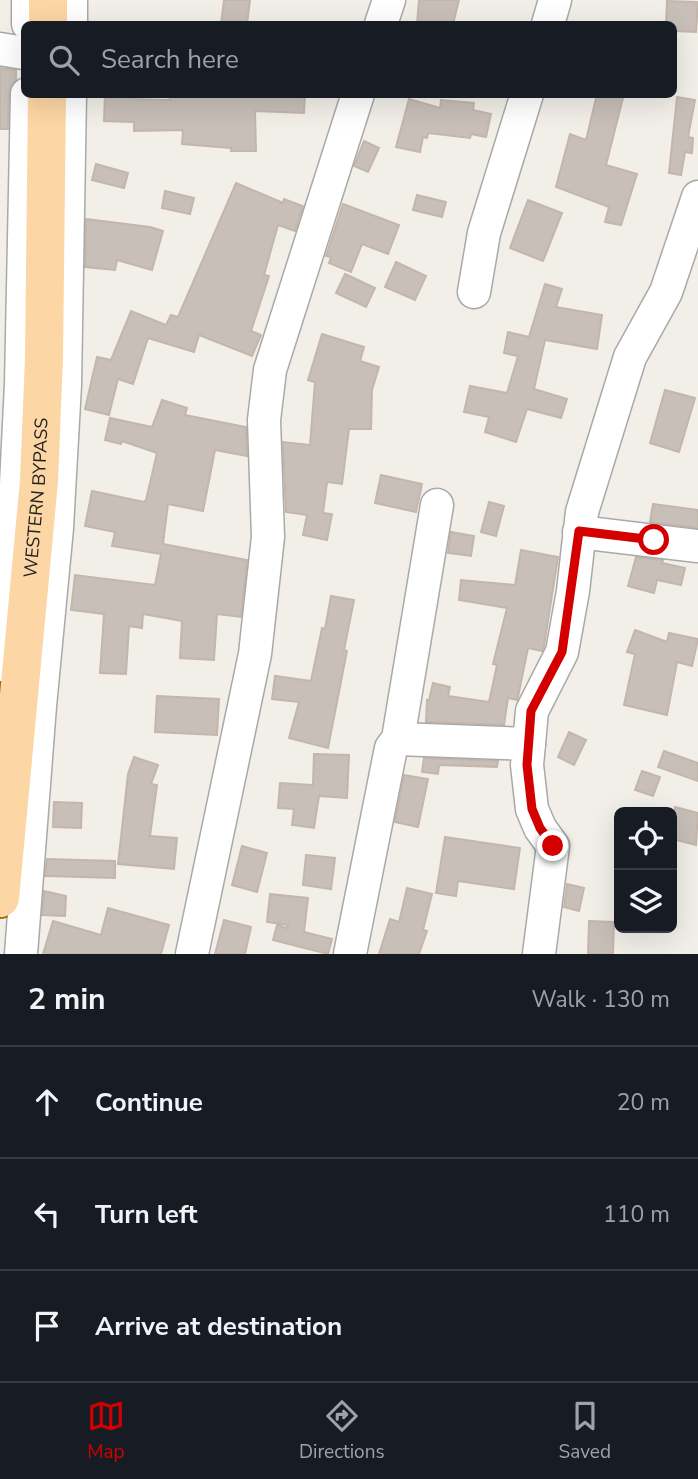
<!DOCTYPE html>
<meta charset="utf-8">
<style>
:root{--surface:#171b24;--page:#20242c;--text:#f1f3f6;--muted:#9ea1a6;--line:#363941;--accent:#d40000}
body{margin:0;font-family:"Nunito Sans",sans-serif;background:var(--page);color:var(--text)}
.controls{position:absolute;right:21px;bottom:21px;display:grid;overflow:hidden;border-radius:10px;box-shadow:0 7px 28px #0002}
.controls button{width:63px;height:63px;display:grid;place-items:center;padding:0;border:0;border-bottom:2px solid var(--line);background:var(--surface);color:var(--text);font:35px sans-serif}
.stop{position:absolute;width:21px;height:21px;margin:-16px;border:5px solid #d40000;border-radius:50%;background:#fff}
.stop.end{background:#d40000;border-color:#fff;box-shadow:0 2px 7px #0008}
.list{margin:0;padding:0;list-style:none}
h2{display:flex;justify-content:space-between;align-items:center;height:91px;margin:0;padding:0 28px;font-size:30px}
h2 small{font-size:23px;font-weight:400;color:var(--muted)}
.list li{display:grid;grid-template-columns:46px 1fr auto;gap:21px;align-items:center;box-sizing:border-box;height:112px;padding:0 28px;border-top:2px solid var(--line)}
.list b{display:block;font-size:26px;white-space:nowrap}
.list em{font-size:23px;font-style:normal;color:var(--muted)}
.icon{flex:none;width:38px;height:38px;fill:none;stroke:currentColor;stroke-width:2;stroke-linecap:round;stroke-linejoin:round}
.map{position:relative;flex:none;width:698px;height:954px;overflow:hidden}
.search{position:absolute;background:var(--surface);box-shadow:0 7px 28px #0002;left:21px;right:21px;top:21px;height:77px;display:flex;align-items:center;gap:18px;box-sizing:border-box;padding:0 24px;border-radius:10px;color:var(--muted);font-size:26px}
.sheet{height:427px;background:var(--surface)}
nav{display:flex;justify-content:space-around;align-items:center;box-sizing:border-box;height:98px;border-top:2px solid var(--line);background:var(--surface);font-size:19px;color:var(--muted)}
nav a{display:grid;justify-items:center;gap:4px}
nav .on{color:var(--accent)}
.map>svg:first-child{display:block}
</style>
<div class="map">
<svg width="698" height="954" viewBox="0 0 698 954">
<rect width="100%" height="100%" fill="#f2efe9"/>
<g fill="#c7bfb8" stroke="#c4b6ab" stroke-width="2">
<polygon points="224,0 250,0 247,24 221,24"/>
<polygon points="419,0 459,0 453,24 417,24"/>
<polygon points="667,1 698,2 696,32 674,31 674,24 666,24"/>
<polygon points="0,68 16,70 16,80 11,85 9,94 8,129 0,129"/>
<polygon points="105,94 134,94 134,99 170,100 169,94 305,94 304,113 255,111 256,151 231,151 231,148 182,144 183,130 134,131 134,122 104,121"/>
<polygon points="597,94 624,94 606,165 637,174 621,225 605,222 609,207 556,187 570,134 586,140"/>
<polygon points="677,97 695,100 688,137 693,138 692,153 685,152 681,175 669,173"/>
<polygon points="409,99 440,108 441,100 474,103 473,110 491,114 486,137 471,134 470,138 428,133 427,138 423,137 420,152 396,147"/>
<polygon points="364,141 379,148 368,172 354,166"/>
<polygon points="96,164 128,173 124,188 92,180"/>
<polygon points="236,183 283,203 284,199 303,206 295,231 278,225 264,275 269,276 251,331 261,335 252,356 199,335 194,352 148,338 133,384 118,379 109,415 85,409 97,357 111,360 131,311 166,325 171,315 178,317"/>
<polygon points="165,191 194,198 190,214 162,208"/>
<polygon points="417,195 446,202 442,217 413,210"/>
<polygon points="528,200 562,213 543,261 510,248"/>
<polygon points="343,204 399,225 388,254 362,244 351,272 329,263 331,257 326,256"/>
<polygon points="86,219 150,227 163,231 152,270 117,260 115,270 85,267"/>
<polygon points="396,262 426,276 415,300 385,287"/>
<polygon points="345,274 375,288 366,307 336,293"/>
<polygon points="545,284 562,289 556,307 602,315 597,349 545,340 534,389 567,399 561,418 527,409 516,442 485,432 489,417 464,412 470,386 507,393 518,356 504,353 508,332 529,337"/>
<polygon points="322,334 364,347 360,361 379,367 372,390 371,429 349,429 342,484 327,482 323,513 332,514 327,540 303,535 307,515 286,512 283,442 310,445 315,382 308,380"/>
<polygon points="665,390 695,398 679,452 650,443"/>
<polygon points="162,400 187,408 185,415 246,427 247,456 215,450 203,511 168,504 163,544 247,560 241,617 217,614 214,660 180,658 182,621 143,614 142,628 129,626 126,674 100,673 104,614 71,610 75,575 155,585 161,554 112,546 115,532 85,526 92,491 144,502 146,500 157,453 122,441 121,444 105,440 110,418 152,427"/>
<polygon points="381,475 422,484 416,512 375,503"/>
<polygon points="489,502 504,506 496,536 481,532"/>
<polygon points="653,504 698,510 698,528 650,522"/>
<polygon points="451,532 474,536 471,556 448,553"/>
<polygon points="521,550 558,557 544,646 542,651 528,648 518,697 517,700 508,698 504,725 426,722 427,700 429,700 433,683 450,687 448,696 489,702 497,665 493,664 507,608 459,600 461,580 515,585"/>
<polygon points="636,557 663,560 662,563 685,568 681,585 657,580 654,593 628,586"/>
<polygon points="331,596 354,600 344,650 347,651 328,748 289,738 299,702 272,699 275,676 311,681 322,628 325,629"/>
<polygon points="635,630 667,642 669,633 698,639 692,666 677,662 667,715 624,705 635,654 627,652"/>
<polygon points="157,696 219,699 217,735 155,732"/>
<polygon points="569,732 586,740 574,765 558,757"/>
<polygon points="664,751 698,763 698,781 658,767"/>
<polygon points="314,754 349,755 347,798 319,796 314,828 292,825 294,809 278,808 280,783 313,785"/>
<polygon points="134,757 158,765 151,784 157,785 150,836 177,838 174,869 118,864 128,774"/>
<polygon points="424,758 498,761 497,767 439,765 438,774 422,772"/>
<polygon points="642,771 660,777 653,796 635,790"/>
<polygon points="404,775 428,779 418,827 395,822"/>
<polygon points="54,802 82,803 81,828 53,827"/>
<polygon points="675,807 698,813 696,845 672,839 672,820"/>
<polygon points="445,837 520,848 514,889 458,881 456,896 436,893"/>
<polygon points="242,846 267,853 257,892 232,885"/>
<polygon points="306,855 335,858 331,889 303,885"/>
<polygon points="47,859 115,861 115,878 45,876"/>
<polygon points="567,884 584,888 579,911 564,907"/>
<polygon points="407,888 432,894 423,930 427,931 419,954 379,954 390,919 399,922"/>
<polygon points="44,891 66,896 65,916 42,915"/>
<polygon points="270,894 308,898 304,932 332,939 328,954 273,940 277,925 287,928 288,925 267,922"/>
<polygon points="108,908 169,925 161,954 43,954 53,921 101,935"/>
<polygon points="224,920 251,927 245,954 215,954"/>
<polygon points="589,921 614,922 613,954 588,954"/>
</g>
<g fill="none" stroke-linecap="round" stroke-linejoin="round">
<g stroke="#a9a9a9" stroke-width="35">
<g id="minor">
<polyline points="28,24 28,0"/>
<polyline points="71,24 71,0"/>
<polyline points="381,24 389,0"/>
<polyline points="548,24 555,0"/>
<polyline points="0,49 24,53"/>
<polyline points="474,292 484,233 527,94"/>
<polyline points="579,532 698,546"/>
<polyline points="0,665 14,525 21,384 27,94"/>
<polyline points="398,739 529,744"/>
<polyline points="21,954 40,706 57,528 65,385 70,94"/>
<polyline points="192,954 255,654 268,537 264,420 270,370 358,94"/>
<polyline points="350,954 391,748 398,739 437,505"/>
<polyline points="539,954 553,846 540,828 532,809 527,765 532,711 562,652 573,591 582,512 630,357 666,292 698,197"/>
</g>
</g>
<g stroke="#a06b00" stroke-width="42">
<g id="major">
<polyline points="48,24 48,0"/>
<path id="s1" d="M0 898 39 481 44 358 47 94"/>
</g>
</g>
<use href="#minor" stroke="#fff" stroke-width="32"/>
<use href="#major" stroke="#fcd6a4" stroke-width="38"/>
</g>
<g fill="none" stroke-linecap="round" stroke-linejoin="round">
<polyline stroke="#d40000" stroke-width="9" points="553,846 540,828 532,809 527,765 531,711 562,652 579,531 654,540"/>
</g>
<g text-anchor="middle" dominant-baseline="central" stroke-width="5" stroke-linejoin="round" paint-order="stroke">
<g font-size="18" fill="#222" stroke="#fff">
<text stroke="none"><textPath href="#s1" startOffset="402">WESTERN BYPASS</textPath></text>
</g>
</g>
</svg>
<div class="controls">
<button><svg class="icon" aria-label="locate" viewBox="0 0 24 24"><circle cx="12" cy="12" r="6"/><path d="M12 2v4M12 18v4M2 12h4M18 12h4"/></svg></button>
<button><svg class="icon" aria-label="layers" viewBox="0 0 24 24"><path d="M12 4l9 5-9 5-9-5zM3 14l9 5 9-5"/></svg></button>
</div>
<div class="stop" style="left:654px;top:540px"></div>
<div class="stop end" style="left:553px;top:846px"></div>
<div class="search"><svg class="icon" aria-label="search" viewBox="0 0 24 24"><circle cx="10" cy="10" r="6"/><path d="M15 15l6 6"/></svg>Search here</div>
</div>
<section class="sheet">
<h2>2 min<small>Walk · 130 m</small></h2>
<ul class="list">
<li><svg class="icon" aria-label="ahead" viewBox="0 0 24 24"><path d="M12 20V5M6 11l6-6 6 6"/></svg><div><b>Continue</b></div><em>20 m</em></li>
<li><svg class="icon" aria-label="left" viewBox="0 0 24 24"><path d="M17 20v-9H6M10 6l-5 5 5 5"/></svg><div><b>Turn left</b></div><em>110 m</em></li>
<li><svg class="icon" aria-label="arrive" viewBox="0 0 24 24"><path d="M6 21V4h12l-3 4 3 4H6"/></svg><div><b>Arrive at destination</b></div></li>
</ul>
</section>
<nav>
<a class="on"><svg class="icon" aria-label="map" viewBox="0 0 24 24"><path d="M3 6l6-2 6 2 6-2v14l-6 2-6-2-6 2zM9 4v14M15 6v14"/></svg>Map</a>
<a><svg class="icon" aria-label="directions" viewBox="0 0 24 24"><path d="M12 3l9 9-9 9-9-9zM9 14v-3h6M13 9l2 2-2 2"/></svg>Directions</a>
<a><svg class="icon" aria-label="saved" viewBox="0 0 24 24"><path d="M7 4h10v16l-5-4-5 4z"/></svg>Saved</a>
</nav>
